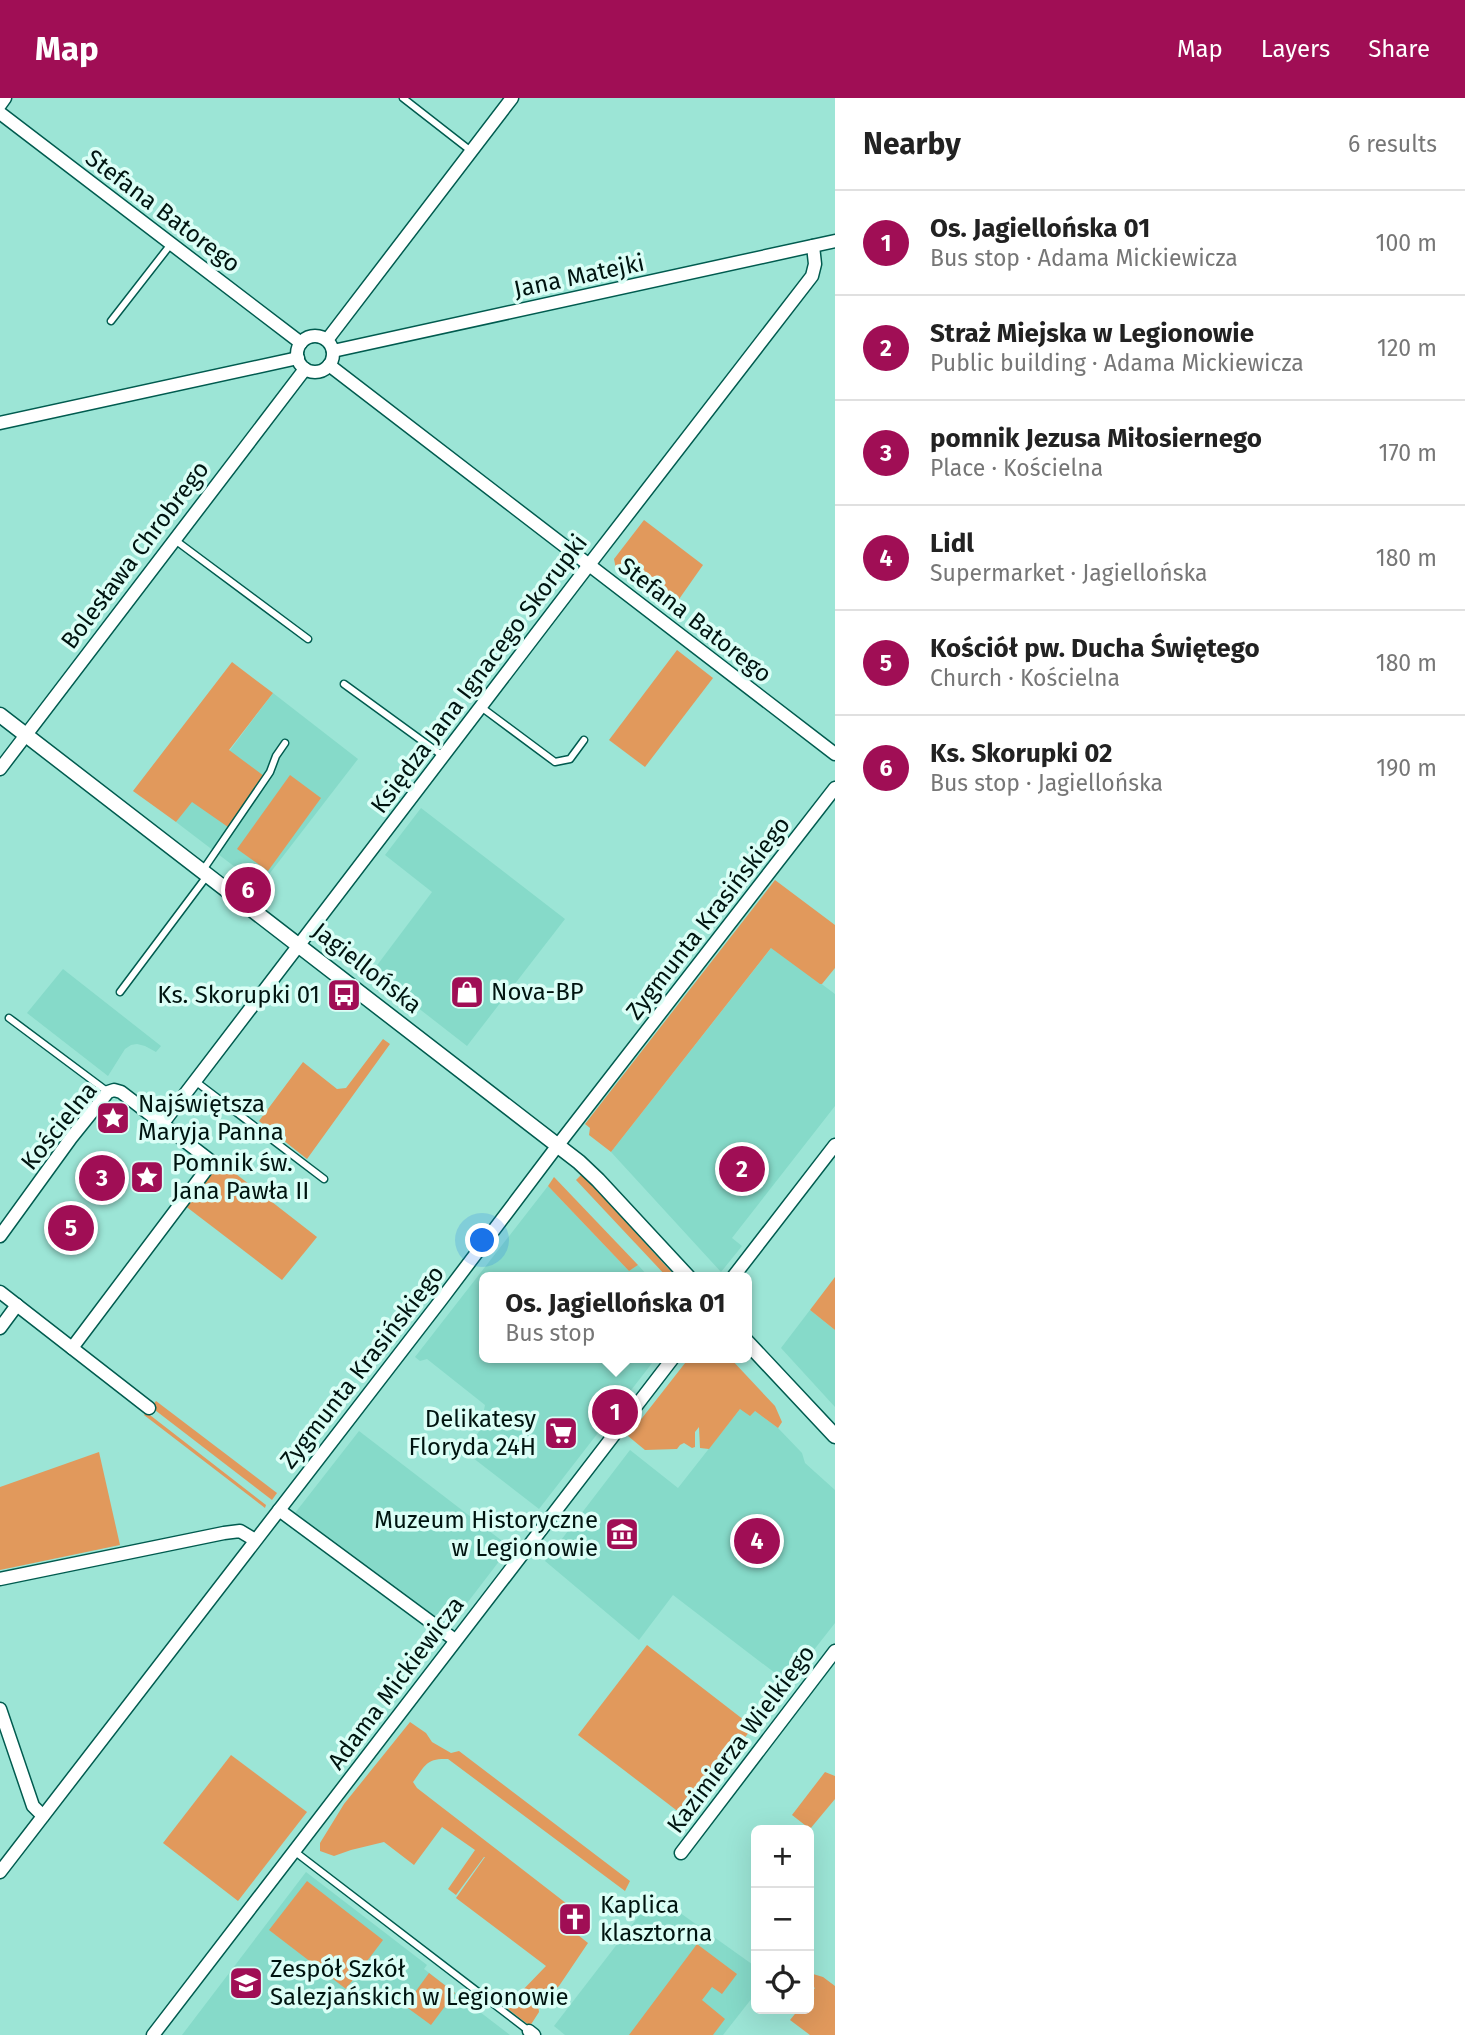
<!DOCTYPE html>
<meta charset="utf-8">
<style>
:root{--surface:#fff;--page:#f2f2f2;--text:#222;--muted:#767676;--line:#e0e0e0;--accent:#a00e55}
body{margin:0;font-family:"Fira Sans",sans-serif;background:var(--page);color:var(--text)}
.controls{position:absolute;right:21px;bottom:21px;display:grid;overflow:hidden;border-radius:10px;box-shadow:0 7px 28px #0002}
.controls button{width:63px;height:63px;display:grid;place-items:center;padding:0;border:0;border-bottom:2px solid var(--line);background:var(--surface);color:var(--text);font:35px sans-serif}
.you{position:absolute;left:483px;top:1143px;width:24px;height:24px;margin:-18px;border:5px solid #fff;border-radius:50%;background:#1a73e8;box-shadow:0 0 0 10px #1a73e833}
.badge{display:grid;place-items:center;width:46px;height:46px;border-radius:50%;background:var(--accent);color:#fff;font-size:23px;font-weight:700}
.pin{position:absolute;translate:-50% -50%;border:4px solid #fff;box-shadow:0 2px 7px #0006}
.popup{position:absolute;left:479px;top:1174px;width:273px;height:91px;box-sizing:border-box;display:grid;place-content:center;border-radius:10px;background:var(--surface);filter:drop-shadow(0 2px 5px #0005);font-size:23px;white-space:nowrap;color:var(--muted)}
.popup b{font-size:26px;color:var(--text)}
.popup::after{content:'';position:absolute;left:50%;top:100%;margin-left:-14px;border:14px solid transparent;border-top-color:var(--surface)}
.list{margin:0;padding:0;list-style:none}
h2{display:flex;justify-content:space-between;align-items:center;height:91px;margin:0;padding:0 28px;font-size:30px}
h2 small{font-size:23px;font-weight:400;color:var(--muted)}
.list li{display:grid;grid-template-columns:46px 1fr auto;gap:21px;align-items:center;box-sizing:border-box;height:105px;padding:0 28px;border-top:2px solid var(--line)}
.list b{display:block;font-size:26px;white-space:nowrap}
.list p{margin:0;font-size:23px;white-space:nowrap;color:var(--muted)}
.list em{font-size:23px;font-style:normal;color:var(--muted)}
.icon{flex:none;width:38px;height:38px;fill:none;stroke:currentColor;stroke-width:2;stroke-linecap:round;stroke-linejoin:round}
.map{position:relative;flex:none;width:835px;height:1937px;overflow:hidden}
header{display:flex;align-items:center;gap:42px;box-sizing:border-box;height:98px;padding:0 35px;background:var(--accent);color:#fff}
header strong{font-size:33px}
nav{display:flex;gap:38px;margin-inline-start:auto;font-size:24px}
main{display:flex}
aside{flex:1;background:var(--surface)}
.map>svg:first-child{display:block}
</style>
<header>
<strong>Map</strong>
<nav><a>Map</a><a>Layers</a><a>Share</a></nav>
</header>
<main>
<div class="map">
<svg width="835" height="1937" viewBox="0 0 835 1937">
<rect width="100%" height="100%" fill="#9ce5d6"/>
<g fill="#86dac9">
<polygon points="273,595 358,661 260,788 176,724"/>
<polygon points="421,710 565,821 467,948 372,874 432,794 385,757"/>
<polygon points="772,849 835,896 835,1008 732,1140 742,1148 721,1174 611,1054"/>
<polygon points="63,871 161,948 156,954 145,948 137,946 131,947 125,951 108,978 27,915"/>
<polygon points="548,1088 629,1173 638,1167 649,1179 484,1179 484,1260 656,1260 539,1411 464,1353 491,1318 484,1312 485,1307 427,1261 420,1263 415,1259"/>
<polygon points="810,1212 835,1232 835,1309 781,1250"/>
<polygon points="740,1311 755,1313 778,1330 802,1355 805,1365 835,1392 835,1525 788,1585 673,1497 639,1542 545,1463 630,1352 678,1390"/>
<polygon points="359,1333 510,1449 448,1530 444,1530 295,1415"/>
<polygon points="306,1774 427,1867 424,1871 510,1937 182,1937"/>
<polygon points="655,1797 756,1869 756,1895 723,1937 565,1937 554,1928"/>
</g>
<g fill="#e1995c">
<polygon points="644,422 703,467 670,514 616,471 614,461"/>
<polygon points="677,552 713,580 645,669 609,642"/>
<polygon points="232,564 273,595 229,652 264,678 228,729 192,704 176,724 133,693"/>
<polygon points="290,677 321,700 268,773 237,751"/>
<polygon points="775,782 835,827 835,870 822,886 820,886 771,850 611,1054 589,1037 590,1030 585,1026"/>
<polygon points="383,941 390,946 307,1061 259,1023 303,964 337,991 346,990"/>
<polygon points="218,1062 317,1139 282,1182 184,1107"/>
<polygon points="582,1076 676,1179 667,1179 576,1082"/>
<polygon points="554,1079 638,1167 629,1173 548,1088"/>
<polygon points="835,1179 835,1232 810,1212"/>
<polygon points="689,1260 730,1260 775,1308 782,1324 778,1330 755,1313 750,1318 740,1311 709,1351 700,1350 699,1329 695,1334 695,1349 692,1350 684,1345 680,1347 677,1351 645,1352 628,1338"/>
<polygon points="156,1303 277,1395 272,1402 151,1309"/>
<polygon points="146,1314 266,1407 265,1410 144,1317"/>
<polygon points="99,1354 120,1447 0,1472 0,1389"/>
<polygon points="647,1547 753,1629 684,1718 578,1637"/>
<path d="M410 1624 426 1635 432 1644 451 1655 459 1653 630 1783 625 1793 448 1661C426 1660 425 1668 413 1684L417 1690 571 1809 563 1820V1825L588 1845 559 1888 538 1907 539 1914 530 1928 499 1904 510 1896H519L546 1868 456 1800 485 1759H484L456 1797 448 1791 475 1752 442 1729 414 1767 384 1744 351 1752 334 1758 320 1753V1745L344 1706Z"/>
<polygon points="231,1657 307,1714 238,1803 163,1745"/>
<polygon points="825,1674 835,1678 835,1701 810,1731 792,1717"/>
<polygon points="307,1783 383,1842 346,1891 269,1832"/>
<polygon points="697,1846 737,1876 722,1896 712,1889 702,1902 725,1921 713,1937 629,1937"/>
<polygon points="429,1875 455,1895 431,1927 405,1908"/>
<polygon points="813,1876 823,1879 835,1888 835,1937 810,1937 790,1922 799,1911 809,1911 809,1898 815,1890 809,1885 809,1879"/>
</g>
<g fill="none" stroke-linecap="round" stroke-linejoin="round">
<g stroke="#015b4f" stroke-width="9">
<g id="service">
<polyline points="403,0 471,53"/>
<polyline points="111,223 171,146"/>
<polyline points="175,442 308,541"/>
<polyline points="344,586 443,658"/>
<polyline points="481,609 555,664 570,661 584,642"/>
<polyline points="203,772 270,674 276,658 285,645"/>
<polyline points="120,894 207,778"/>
<polyline points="9,920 108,994"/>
<polyline points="195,983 324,1081"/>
<polyline points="294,1753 529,1933"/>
</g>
</g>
<g stroke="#015b4f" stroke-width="15">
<g id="minor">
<polyline points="0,7 5,0"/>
<polyline points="0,15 301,245"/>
<circle cx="315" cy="256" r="18"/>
<polyline points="327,242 512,0"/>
<polyline points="333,253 835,143"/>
<polyline points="329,267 835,656"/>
<polyline points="0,325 298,260"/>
<polyline points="0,671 305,271"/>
<polyline points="163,1025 595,459 812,178 815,166 813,148"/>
<polyline points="0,1138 71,1040 108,994 114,992 121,994 212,1064 72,1250"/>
<polyline points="733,1179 835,1047"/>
<polyline points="0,1194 149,1310"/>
<polyline points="0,1230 17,1207"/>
<polyline points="279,1412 455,1542"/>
<polyline points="0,1481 224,1435 240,1433 255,1442"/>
<polyline points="0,1611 33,1708 43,1718"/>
<polyline points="681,1755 835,1553"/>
<polyline points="0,1774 441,1202 558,1047 835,690"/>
<polyline points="529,1933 534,1937"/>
<polyline points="153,1937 673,1260"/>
</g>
</g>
<g stroke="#015b4f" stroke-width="17">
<g id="tertiary">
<polyline points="0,617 579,1064 598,1082 688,1179"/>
<polyline points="746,1243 835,1338"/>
</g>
</g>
<use href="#service" stroke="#fff" stroke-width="6"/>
<use href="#minor" stroke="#fff" stroke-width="12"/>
<use href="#tertiary" stroke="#fff" stroke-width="14"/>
</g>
<defs>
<g id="shop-square" transform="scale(1.75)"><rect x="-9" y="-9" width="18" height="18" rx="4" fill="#a00e55" stroke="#dbfef6"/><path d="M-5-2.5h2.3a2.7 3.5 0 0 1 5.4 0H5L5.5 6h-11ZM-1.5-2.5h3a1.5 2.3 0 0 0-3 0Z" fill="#fff"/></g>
<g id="bus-square" transform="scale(1.75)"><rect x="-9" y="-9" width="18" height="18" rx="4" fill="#a00e55" stroke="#dbfef6"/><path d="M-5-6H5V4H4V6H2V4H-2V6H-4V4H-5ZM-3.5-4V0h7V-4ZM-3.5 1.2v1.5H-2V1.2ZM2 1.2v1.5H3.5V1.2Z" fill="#fff"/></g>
<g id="sight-square" transform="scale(1.75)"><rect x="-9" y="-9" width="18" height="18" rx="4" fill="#a00e55" stroke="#dbfef6"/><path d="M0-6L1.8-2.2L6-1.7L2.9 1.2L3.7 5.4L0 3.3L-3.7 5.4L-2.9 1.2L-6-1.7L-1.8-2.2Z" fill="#fff"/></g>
<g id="supermarket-square" transform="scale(1.75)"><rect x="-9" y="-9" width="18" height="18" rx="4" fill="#a00e55" stroke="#dbfef6"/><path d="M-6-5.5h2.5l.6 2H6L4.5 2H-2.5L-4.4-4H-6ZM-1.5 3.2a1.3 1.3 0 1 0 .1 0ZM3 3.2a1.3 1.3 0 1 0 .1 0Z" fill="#fff"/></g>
<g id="museum-square" transform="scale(1.75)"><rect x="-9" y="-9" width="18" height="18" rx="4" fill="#a00e55" stroke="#dbfef6"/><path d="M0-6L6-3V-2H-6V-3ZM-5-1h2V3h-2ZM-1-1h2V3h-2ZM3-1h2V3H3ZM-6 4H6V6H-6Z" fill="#fff"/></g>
<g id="church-square" transform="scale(1.75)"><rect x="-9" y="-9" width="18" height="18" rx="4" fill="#a00e55" stroke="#dbfef6"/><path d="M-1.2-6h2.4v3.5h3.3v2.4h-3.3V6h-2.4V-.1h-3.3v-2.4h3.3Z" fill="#fff"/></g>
<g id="school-square" transform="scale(1.75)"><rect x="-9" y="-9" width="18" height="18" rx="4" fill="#a00e55" stroke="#dbfef6"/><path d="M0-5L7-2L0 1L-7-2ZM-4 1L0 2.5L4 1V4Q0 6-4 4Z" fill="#fff"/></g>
</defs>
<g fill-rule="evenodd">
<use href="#shop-square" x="467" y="894"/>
<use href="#bus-square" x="344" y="897"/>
<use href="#sight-square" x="113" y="1020"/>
<use href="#sight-square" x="147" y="1079"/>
<use href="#supermarket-square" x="561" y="1335"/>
<use href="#museum-square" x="622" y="1436"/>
<use href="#church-square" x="575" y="1821"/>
<use href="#school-square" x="246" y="1885"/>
</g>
<g text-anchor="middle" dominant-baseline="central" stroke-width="7" stroke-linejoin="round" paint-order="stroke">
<g font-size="24" fill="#001410" stroke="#dbfef6">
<text transform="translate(163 113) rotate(37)">Stefana Batorego</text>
<text transform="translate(579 178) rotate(-12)">Jana Matejki</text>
<text transform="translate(135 457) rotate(-53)">Bolesława Chrobrego</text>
<text transform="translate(695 522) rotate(38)">Stefana Batorego</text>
<text transform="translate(479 576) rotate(-53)">Księdza Jana Ignacego Skorupki</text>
<text transform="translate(708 820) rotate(-52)">Zygmunta Krasińskiego</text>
<text transform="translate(367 870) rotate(38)">Jagiellońska</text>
<text transform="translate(59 1028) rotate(-51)">Kościelna</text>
<text transform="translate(362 1269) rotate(-52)">Zygmunta Krasińskiego</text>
<text transform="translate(396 1585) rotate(-53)">Adama Mickiewicza</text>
<text transform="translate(741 1641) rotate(-53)">Kazimierza Wielkiego</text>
</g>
<g font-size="24" fill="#001410" stroke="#dbfef6" text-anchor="start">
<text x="491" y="894">Nova-BP</text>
<text x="320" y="897" text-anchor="end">Ks. Skorupki 01</text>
<text x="138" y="1006">Najświętsza<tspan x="138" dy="28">Maryja Panna</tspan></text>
<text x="172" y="1065">Pomnik św.<tspan x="172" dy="28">Jana Pawła II</tspan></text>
<text x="536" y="1321" text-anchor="end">Delikatesy<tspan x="536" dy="28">Floryda 24H</tspan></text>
<text x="598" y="1422" text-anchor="end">Muzeum Historyczne<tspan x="598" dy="28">w Legionowie</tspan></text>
<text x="600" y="1807">Kaplica<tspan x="600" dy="28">klasztorna</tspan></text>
<text x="270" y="1871">Zespół Szkół<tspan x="270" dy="28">Salezjańskich w Legionowie</tspan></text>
</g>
</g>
</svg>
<div class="controls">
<button>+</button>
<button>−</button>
<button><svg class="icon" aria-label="locate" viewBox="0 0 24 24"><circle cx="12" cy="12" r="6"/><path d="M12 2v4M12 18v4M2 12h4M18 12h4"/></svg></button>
</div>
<div class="you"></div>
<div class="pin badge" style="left:615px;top:1314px">1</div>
<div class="popup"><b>Os. Jagiellońska 01</b>Bus stop</div>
<div class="pin badge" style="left:742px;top:1071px">2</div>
<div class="pin badge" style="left:102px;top:1080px">3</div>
<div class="pin badge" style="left:757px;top:1443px">4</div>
<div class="pin badge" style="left:71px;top:1130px">5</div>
<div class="pin badge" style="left:248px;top:792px">6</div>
</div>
<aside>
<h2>Nearby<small>6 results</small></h2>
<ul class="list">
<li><span class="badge">1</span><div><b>Os. Jagiellońska 01</b><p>Bus stop · Adama Mickiewicza</p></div><em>100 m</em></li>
<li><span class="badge">2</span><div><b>Straż Miejska w Legionowie</b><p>Public building · Adama Mickiewicza</p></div><em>120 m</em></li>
<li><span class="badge">3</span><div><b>pomnik Jezusa Miłosiernego</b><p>Place · Kościelna</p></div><em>170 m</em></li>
<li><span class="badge">4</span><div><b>Lidl</b><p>Supermarket · Jagiellońska</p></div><em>180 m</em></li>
<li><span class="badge">5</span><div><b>Kościół pw. Ducha Świętego</b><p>Church · Kościelna</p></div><em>180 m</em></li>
<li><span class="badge">6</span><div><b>Ks. Skorupki 02</b><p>Bus stop · Jagiellońska</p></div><em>190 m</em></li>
</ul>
</aside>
</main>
